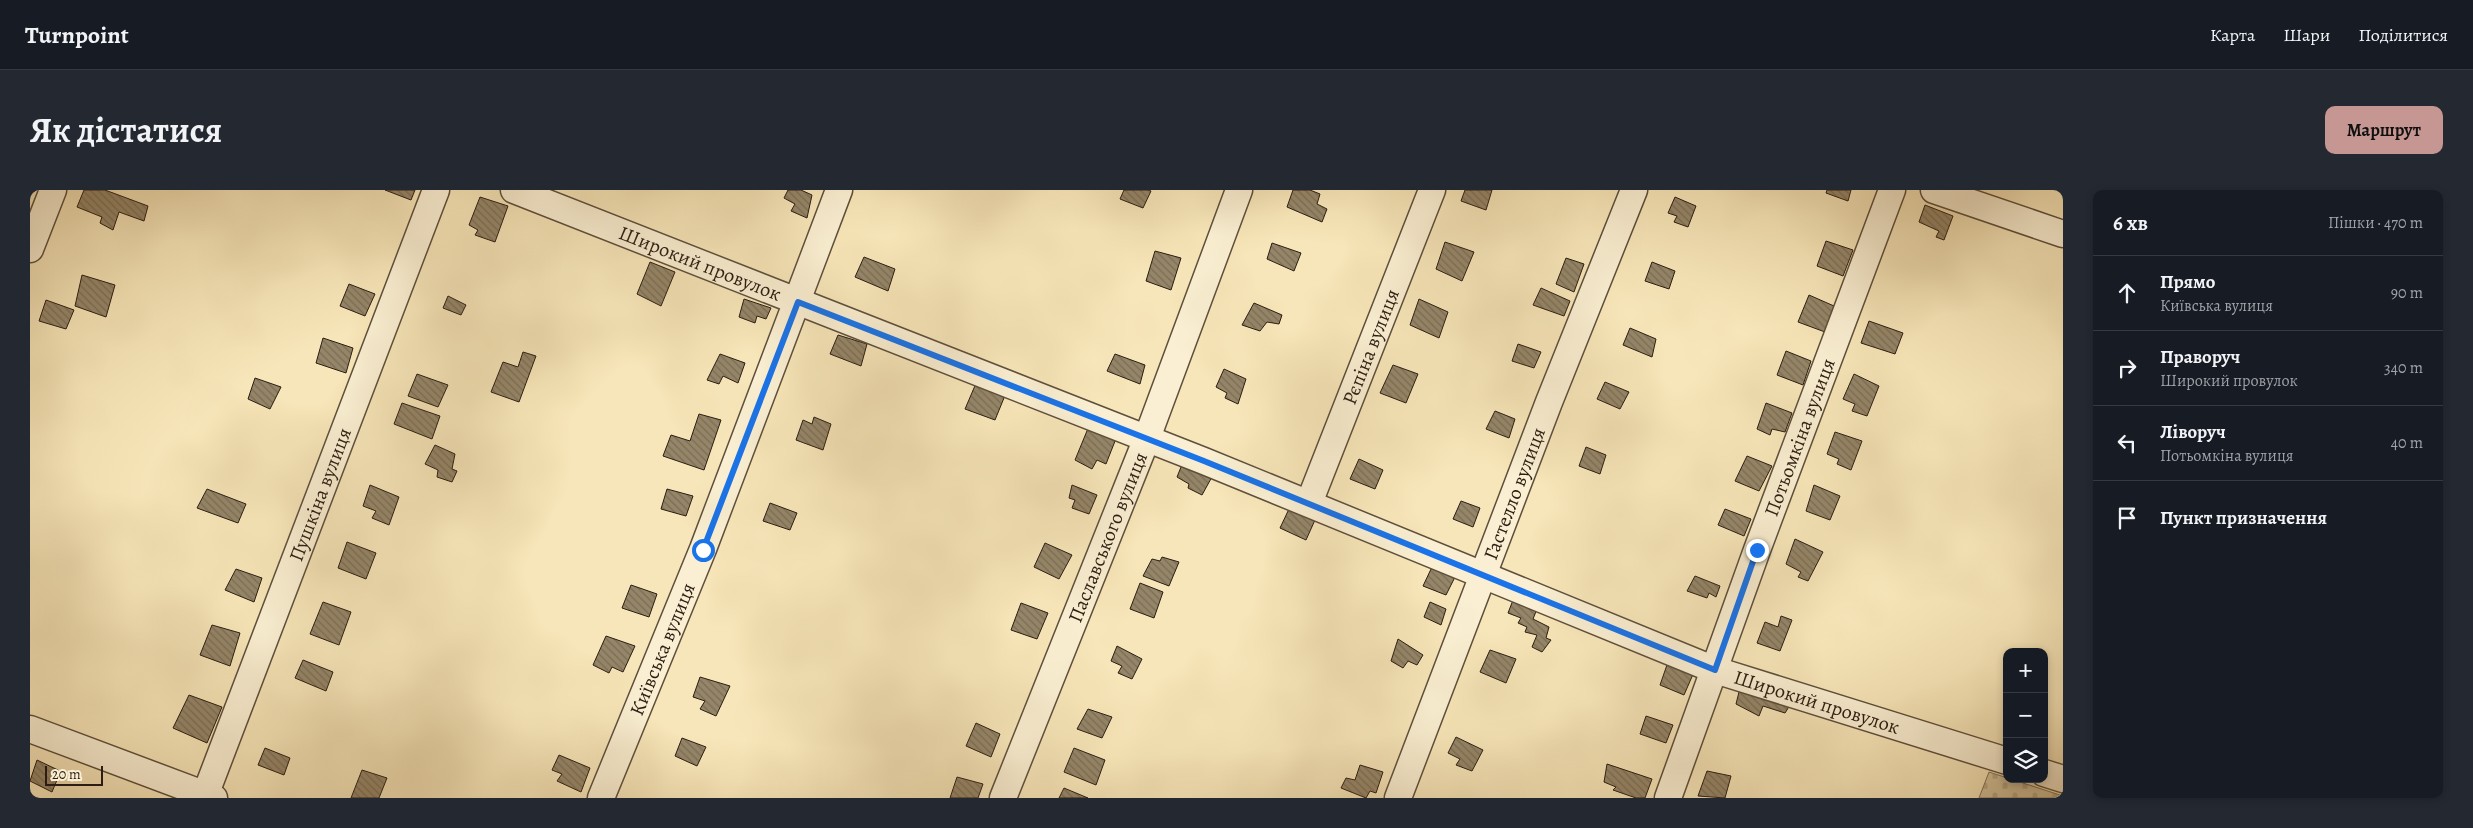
<!DOCTYPE html>
<html lang="uk">
<meta charset="utf-8">
<style>
:root{--surface:#171b24;--page:#242831;--text:#f1f3f6;--muted:#9ea1a6;--line:#363941;--accent:#c59692}
body{margin:0;font-family:Alegreya,serif;background:var(--page);color:var(--text)}
.controls{position:absolute;right:15px;bottom:15px;display:grid;overflow:hidden;border-radius:10px;box-shadow:0 2px 8px #0003}
.controls button{width:45px;height:45px;display:grid;place-items:center;padding:0;border:0;border-bottom:1px solid var(--line);background:var(--surface);color:var(--text);font:25px sans-serif}
.scale{position:absolute;left:15px;bottom:12px;width:58px;box-sizing:border-box;padding-left:5px;border:2px solid #2b1d13;border-top:0;font-size:14px;line-height:18px;white-space:nowrap;color:#2b1d13;-webkit-text-stroke:4px #faefd2;paint-order:stroke}
.stop{position:absolute;width:15px;height:15px;margin:-11px;border:4px solid #1a73e8;border-radius:50%;background:#fff}
.stop.end{background:#1a73e8;border-color:#fff;box-shadow:0 1px 5px #0008}
.list{margin:0;padding:0;list-style:none}
h2{display:flex;justify-content:space-between;align-items:center;height:65px;margin:0;padding:0 20px;font-size:21px}
h2 small{font-size:16px;font-weight:400;color:var(--muted)}
.list li{display:grid;grid-template-columns:32px 1fr auto;gap:15px;align-items:center;box-sizing:border-box;height:75px;padding:0 20px;border-top:1px solid var(--line)}
.list b{display:block;font-size:19px;white-space:nowrap}
.list p{margin:0;font-size:16px;white-space:nowrap;color:var(--muted)}
.list em{font-size:16px;font-style:normal;color:var(--muted)}
.icon{flex:none;width:28px;height:28px;fill:none;stroke:currentColor;stroke-width:2;stroke-linecap:round;stroke-linejoin:round}
.map{position:relative;flex:none;width:2033px;height:608px;overflow:hidden;border-radius:10px}
header{display:flex;align-items:center;gap:30px;box-sizing:border-box;height:70px;padding:0 25px;background:var(--surface);border-bottom:1px solid var(--line)}
header strong{font-size:24px}
nav{display:flex;gap:28px;margin-inline-start:auto;font-size:18px}
.intro{display:flex;align-items:center;justify-content:space-between;box-sizing:border-box;height:120px;padding:0 30px}
h1{margin:0;font-size:35px}
.button{padding:12px 22px;border-radius:10px;background:var(--accent);color:#111;font-size:18px;font-weight:700}
main{display:flex;gap:30px;padding:0 30px}
aside{flex:1;background:var(--surface);border-radius:10px;box-shadow:0 2px 8px #0003}
.map>svg:first-child{display:block}
</style>
<header>
<strong>Turnpoint</strong>
<nav><a>Карта</a><a>Шари</a><a>Поділитися</a></nav>
</header>
<div class="intro"><h1>Як дістатися</h1><a class="button">Маршрут</a></div>
<main>
<div class="map">
<svg width="2033" height="608" viewBox="0 0 2033 608">
<defs>
<pattern id="cemetery-stones" width="16" height="16" patternUnits="userSpaceOnUse" patternTransform="scale(1.25)"><rect width="16" height="16" fill="#d4c49d"/><path d="M2 7V4a2 2 0 0 1 4 0v3zM10 15v-3a2 2 0 0 1 4 0v3z" fill="#b6a886"/></pattern>
<pattern id="building-back-hatch" width="6" height="6" patternUnits="userSpaceOnUse" patternTransform="scale(1.25)"><rect width="6" height="6" fill="#958669"/><path d="M-1 5l2 2M0 0l6 6M5-1l2 2" fill="none" stroke="#7a6d55"/></pattern>
</defs>
<rect width="100%" height="100%" fill="#f7e6b9"/>
<filter id="stains"><feTurbulence type="fractalNoise" baseFrequency=".004" numOctaves="4"/><feColorMatrix values="0 0 0 0 .2 0 0 0 0 .09 0 0 0 0 .02 0 0 0 .5 -.17"/></filter>
<radialGradient id="worn" r=".72"><stop offset=".6" stop-color="#630" stop-opacity="0"/><stop offset="1" stop-color="#630" stop-opacity=".3"/></radialGradient>
<polygon fill="url(#cemetery-stones)" stroke="#807058" points="1959,582 2033,606 2033,608 1949,608"/>
<g fill="url(#building-back-hatch)" stroke="#2b1d13">
<polygon points="54,0 75,0 118,16 114,31 89,22 83,40 70,33 72,27 47,17"/>
<polygon points="355,0 385,0 381,10"/>
<polygon points="758,0 771,0 782,5 777,28 761,21 765,14 754,8"/>
<polygon points="1094,0 1119,0 1121,1 1113,18 1090,9"/>
<polygon points="1263,0 1280,0 1290,4 1287,14 1297,19 1292,32 1257,17"/>
<polygon points="1435,0 1462,0 1456,20 1431,11"/>
<polygon points="1797,0 1821,0 1818,11 1796,3"/>
<polygon points="450,7 478,16 465,52 445,45 448,40 439,35"/>
<polygon points="1645,7 1666,16 1658,37 1644,32 1647,26 1638,23"/>
<polygon points="1895,15 1923,26 1914,50 1906,47 1909,41 1889,32"/>
<polygon points="1796,51 1823,60 1813,86 1787,76"/>
<polygon points="1415,52 1444,62 1432,91 1406,79"/>
<polygon points="1242,53 1271,63 1264,81 1237,69"/>
<polygon points="1125,61 1151,68 1141,100 1116,91"/>
<polygon points="834,67 865,79 858,101 825,87"/>
<polygon points="1536,68 1554,74 1544,102 1526,94"/>
<polygon points="620,72 645,82 631,116 607,104"/>
<polygon points="1622,72 1645,81 1639,99 1615,91"/>
<polygon points="52,85 85,95 76,127 45,116"/>
<polygon points="319,94 345,104 335,126 310,116"/>
<polygon points="1511,98 1540,111 1534,126 1503,115"/>
<polygon points="1779,105 1804,116 1795,142 1768,132"/>
<polygon points="418,106 436,115 431,125 413,118"/>
<polygon points="714,109 741,118 736,129 727,126 725,133 709,127"/>
<polygon points="1389,109 1418,122 1409,148 1380,135"/>
<polygon points="16,110 44,120 36,139 9,131"/>
<polygon points="1224,113 1252,125 1249,134 1237,132 1230,141 1212,135"/>
<polygon points="1839,131 1873,143 1865,164 1831,153"/>
<polygon points="1600,138 1626,149 1622,167 1593,155"/>
<polygon points="808,145 837,154 831,176 800,164"/>
<polygon points="293,148 323,158 316,183 286,173"/>
<polygon points="1488,154 1511,162 1504,178 1482,171"/>
<polygon points="1756,161 1781,171 1773,195 1747,185"/>
<polygon points="493,162 506,166 489,212 461,202 473,172 488,177"/>
<polygon points="690,164 715,173 708,193 693,186 689,194 677,190"/>
<polygon points="1085,164 1115,175 1110,194 1077,181"/>
<polygon points="1363,175 1388,184 1376,213 1350,203"/>
<polygon points="1194,179 1216,189 1208,214 1195,208 1197,203 1186,197"/>
<polygon points="387,184 418,195 408,217 378,206"/>
<polygon points="1824,184 1849,196 1837,226 1822,221 1825,214 1813,209"/>
<polygon points="225,188 251,197 240,219 218,209"/>
<polygon points="947,191 976,203 965,230 935,219"/>
<polygon points="1575,192 1599,202 1590,219 1567,209"/>
<polygon points="372,213 410,226 402,249 364,234"/>
<polygon points="1736,213 1762,223 1755,242 1742,239 1740,245 1727,239"/>
<polygon points="1465,221 1485,229 1479,248 1456,239"/>
<polygon points="669,224 691,230 674,280 633,266 641,245 660,251"/>
<polygon points="784,227 801,234 793,260 766,250 773,230 782,234"/>
<polygon points="1059,236 1087,246 1076,274 1067,270 1062,279 1045,270"/>
<polygon points="1805,242 1832,251 1821,280 1807,274 1809,269 1797,264"/>
<polygon points="405,255 425,264 422,279 427,281 422,292 407,287 408,280 395,274"/>
<polygon points="1556,257 1576,265 1570,284 1549,276"/>
<polygon points="1717,266 1742,276 1729,301 1705,291"/>
<polygon points="1329,269 1353,280 1345,299 1320,289"/>
<polygon points="1153,272 1183,285 1172,305 1158,298 1159,294 1147,287"/>
<polygon points="340,295 369,307 359,335 342,328 346,321 333,316"/>
<polygon points="1042,295 1067,305 1059,324 1042,318 1045,310 1039,308"/>
<polygon points="1784,295 1810,306 1800,330 1776,321"/>
<polygon points="177,299 216,314 208,333 167,318"/>
<polygon points="637,299 663,306 656,326 631,319"/>
<polygon points="1431,311 1450,318 1443,337 1423,329"/>
<polygon points="740,313 767,323 760,340 733,331"/>
<polygon points="1259,319 1285,330 1276,350 1250,338"/>
<polygon points="1695,319 1721,329 1714,346 1688,335"/>
<polygon points="1765,349 1793,362 1778,391 1768,387 1771,382 1756,374"/>
<polygon points="317,352 346,363 336,389 308,378"/>
<polygon points="1015,353 1042,365 1029,389 1004,377"/>
<polygon points="1132,367 1149,372 1139,396 1113,386 1122,369 1130,371"/>
<polygon points="1402,377 1425,387 1416,405 1393,396"/>
<polygon points="206,379 232,388 224,412 195,400"/>
<polygon points="1665,386 1690,396 1686,407 1679,403 1677,408 1657,401"/>
<polygon points="1110,393 1133,402 1124,428 1100,419"/>
<polygon points="601,395 627,404 619,427 592,418"/>
<polygon points="1485,405 1509,414 1503,429 1519,437 1516,448 1521,450 1512,462 1502,457 1507,445 1495,442 1497,437 1488,433 1491,428 1478,423"/>
<polygon points="293,412 321,422 309,455 280,444"/>
<polygon points="1400,412 1416,419 1411,435 1394,427"/>
<polygon points="991,413 1018,423 1007,449 981,440"/>
<polygon points="1751,426 1762,430 1750,461 1727,453 1735,432 1748,437"/>
<polygon points="182,435 210,443 200,476 170,465"/>
<polygon points="576,446 605,456 593,482 582,477 579,483 563,475"/>
<polygon points="1368,449 1393,465 1387,475 1378,471 1373,478 1361,471"/>
<polygon points="1087,456 1112,469 1102,489 1088,483 1092,476 1081,471"/>
<polygon points="1460,460 1486,469 1476,493 1450,482"/>
<polygon points="273,470 303,482 296,501 265,488"/>
<polygon points="1638,472 1664,482 1654,505 1630,495"/>
<polygon points="670,487 700,496 686,526 670,519 675,511 663,507"/>
<polygon points="1711,494 1760,515 1755,523 1733,516 1729,526 1706,514"/>
<polygon points="159,505 192,517 177,553 143,538"/>
<polygon points="1058,519 1082,527 1072,548 1047,539"/>
<polygon points="1616,526 1643,535 1636,553 1610,544"/>
<polygon points="946,533 970,544 961,567 936,556"/>
<polygon points="1426,547 1453,560 1442,581 1426,575 1430,569 1418,563"/>
<polygon points="652,548 676,557 667,576 645,566"/>
<polygon points="235,558 260,568 254,585 228,575"/>
<polygon points="1044,558 1075,570 1066,595 1034,582"/>
<polygon points="529,565 560,578 551,602 527,591 532,584 522,580"/>
<polygon points="7,570 28,580 24,587 27,590 22,602 0,591"/>
<polygon points="1577,574 1622,589 1615,608 1606,608 1583,600 1586,597 1574,592"/>
<polygon points="1330,575 1353,582 1346,603 1340,601 1336,608 1311,598 1316,588 1325,590"/>
<polygon points="332,580 357,588 349,608 321,608"/>
<polygon points="1677,581 1701,586 1695,608 1668,606"/>
<polygon points="927,587 953,594 948,608 920,608"/>
<polygon points="1034,598 1058,608 1029,608"/>
</g>
<g fill="none" stroke-linecap="round" stroke-linejoin="round">
<g stroke="#5e4f3c" stroke-width="29">
<g id="minor">
<path id="s1" d="M484 0 1174 271 1685 480 1977 571"/>
<polyline points="1904,0 2033,44"/>
<polyline points="0,59 23,0"/>
<path id="s2" d="M1279 313 1402 0"/>
<polyline points="0,539 184,608"/>
<polyline points="2014,583 2033,589"/>
<path id="s3" d="M174 608 406 0"/>
<path id="s4" d="M571 608 673 359 809 0"/>
<path id="s5" d="M973 608 1117 248 1209 0"/>
<path id="s6" d="M1368 608 1519 212 1604 0"/>
<path id="s7" d="M1638 608 1727 360 1862 0"/>
</g>
</g>
<use href="#minor" stroke="#faefd2" stroke-width="26"/>
</g>
<g fill="none" stroke-linecap="round" stroke-linejoin="round">
<polyline stroke="#1a73e8" stroke-width="6" points="673,360 768,112 1174,271 1685,480 1727,360"/>
</g>
<g text-anchor="middle" dominant-baseline="central" stroke-width="4" stroke-linejoin="round" paint-order="stroke">
<g font-size="20" fill="#2b1d13" stroke="#faefd2">
<text stroke="none"><textPath href="#s1" startOffset="200">Широкий провулок</textPath></text>
<text stroke="none"><textPath href="#s2" startOffset="168">Рєпіна вулиця</textPath></text>
<text stroke="none"><textPath href="#s7" startOffset="384">Потьомкіна вулиця</textPath></text>
<text stroke="none"><textPath href="#s6" startOffset="326">Гастелло вулиця</textPath></text>
<text stroke="none"><textPath href="#s3" startOffset="325">Пушкіна вулиця</textPath></text>
<text stroke="none"><textPath href="#s5" startOffset="281">Паславського вулиця</textPath></text>
<text stroke="none"><textPath href="#s4" startOffset="161">Київська вулиця</textPath></text>
<text stroke="none"><textPath href="#s1" startOffset="1400">Широкий провулок</textPath></text>
</g>
</g>
<rect width="100%" height="100%" filter="url(#stains)"/>
<rect width="100%" height="100%" fill="url(#worn)"/>
</svg>
<div class="controls">
<button>+</button>
<button>−</button>
<button><svg class="icon" aria-label="layers" viewBox="0 0 24 24"><path d="M12 4l9 5-9 5-9-5zM3 14l9 5 9-5"/></svg></button>
</div>
<div class="scale">20 m</div>
<div class="stop" style="left:673px;top:360px"></div>
<div class="stop end" style="left:1727px;top:360px"></div>
</div>
<aside>
<h2>6 хв<small>Пішки · 470 m</small></h2>
<ul class="list">
<li><svg class="icon" aria-label="ahead" viewBox="0 0 24 24"><path d="M12 20V5M6 11l6-6 6 6"/></svg><div><b>Прямо</b><p>Київська вулиця</p></div><em>90 m</em></li>
<li><svg class="icon" aria-label="right" viewBox="0 0 24 24"><path d="M7 20v-9h11M14 6l5 5-5 5"/></svg><div><b>Праворуч</b><p>Широкий провулок</p></div><em>340 m</em></li>
<li><svg class="icon" aria-label="left" viewBox="0 0 24 24"><path d="M17 20v-9H6M10 6l-5 5 5 5"/></svg><div><b>Ліворуч</b><p>Потьомкіна вулиця</p></div><em>40 m</em></li>
<li><svg class="icon" aria-label="arrive" viewBox="0 0 24 24"><path d="M6 21V4h12l-3 4 3 4H6"/></svg><div><b>Пункт призначення</b></div></li>
</ul>
</aside>
</main>
